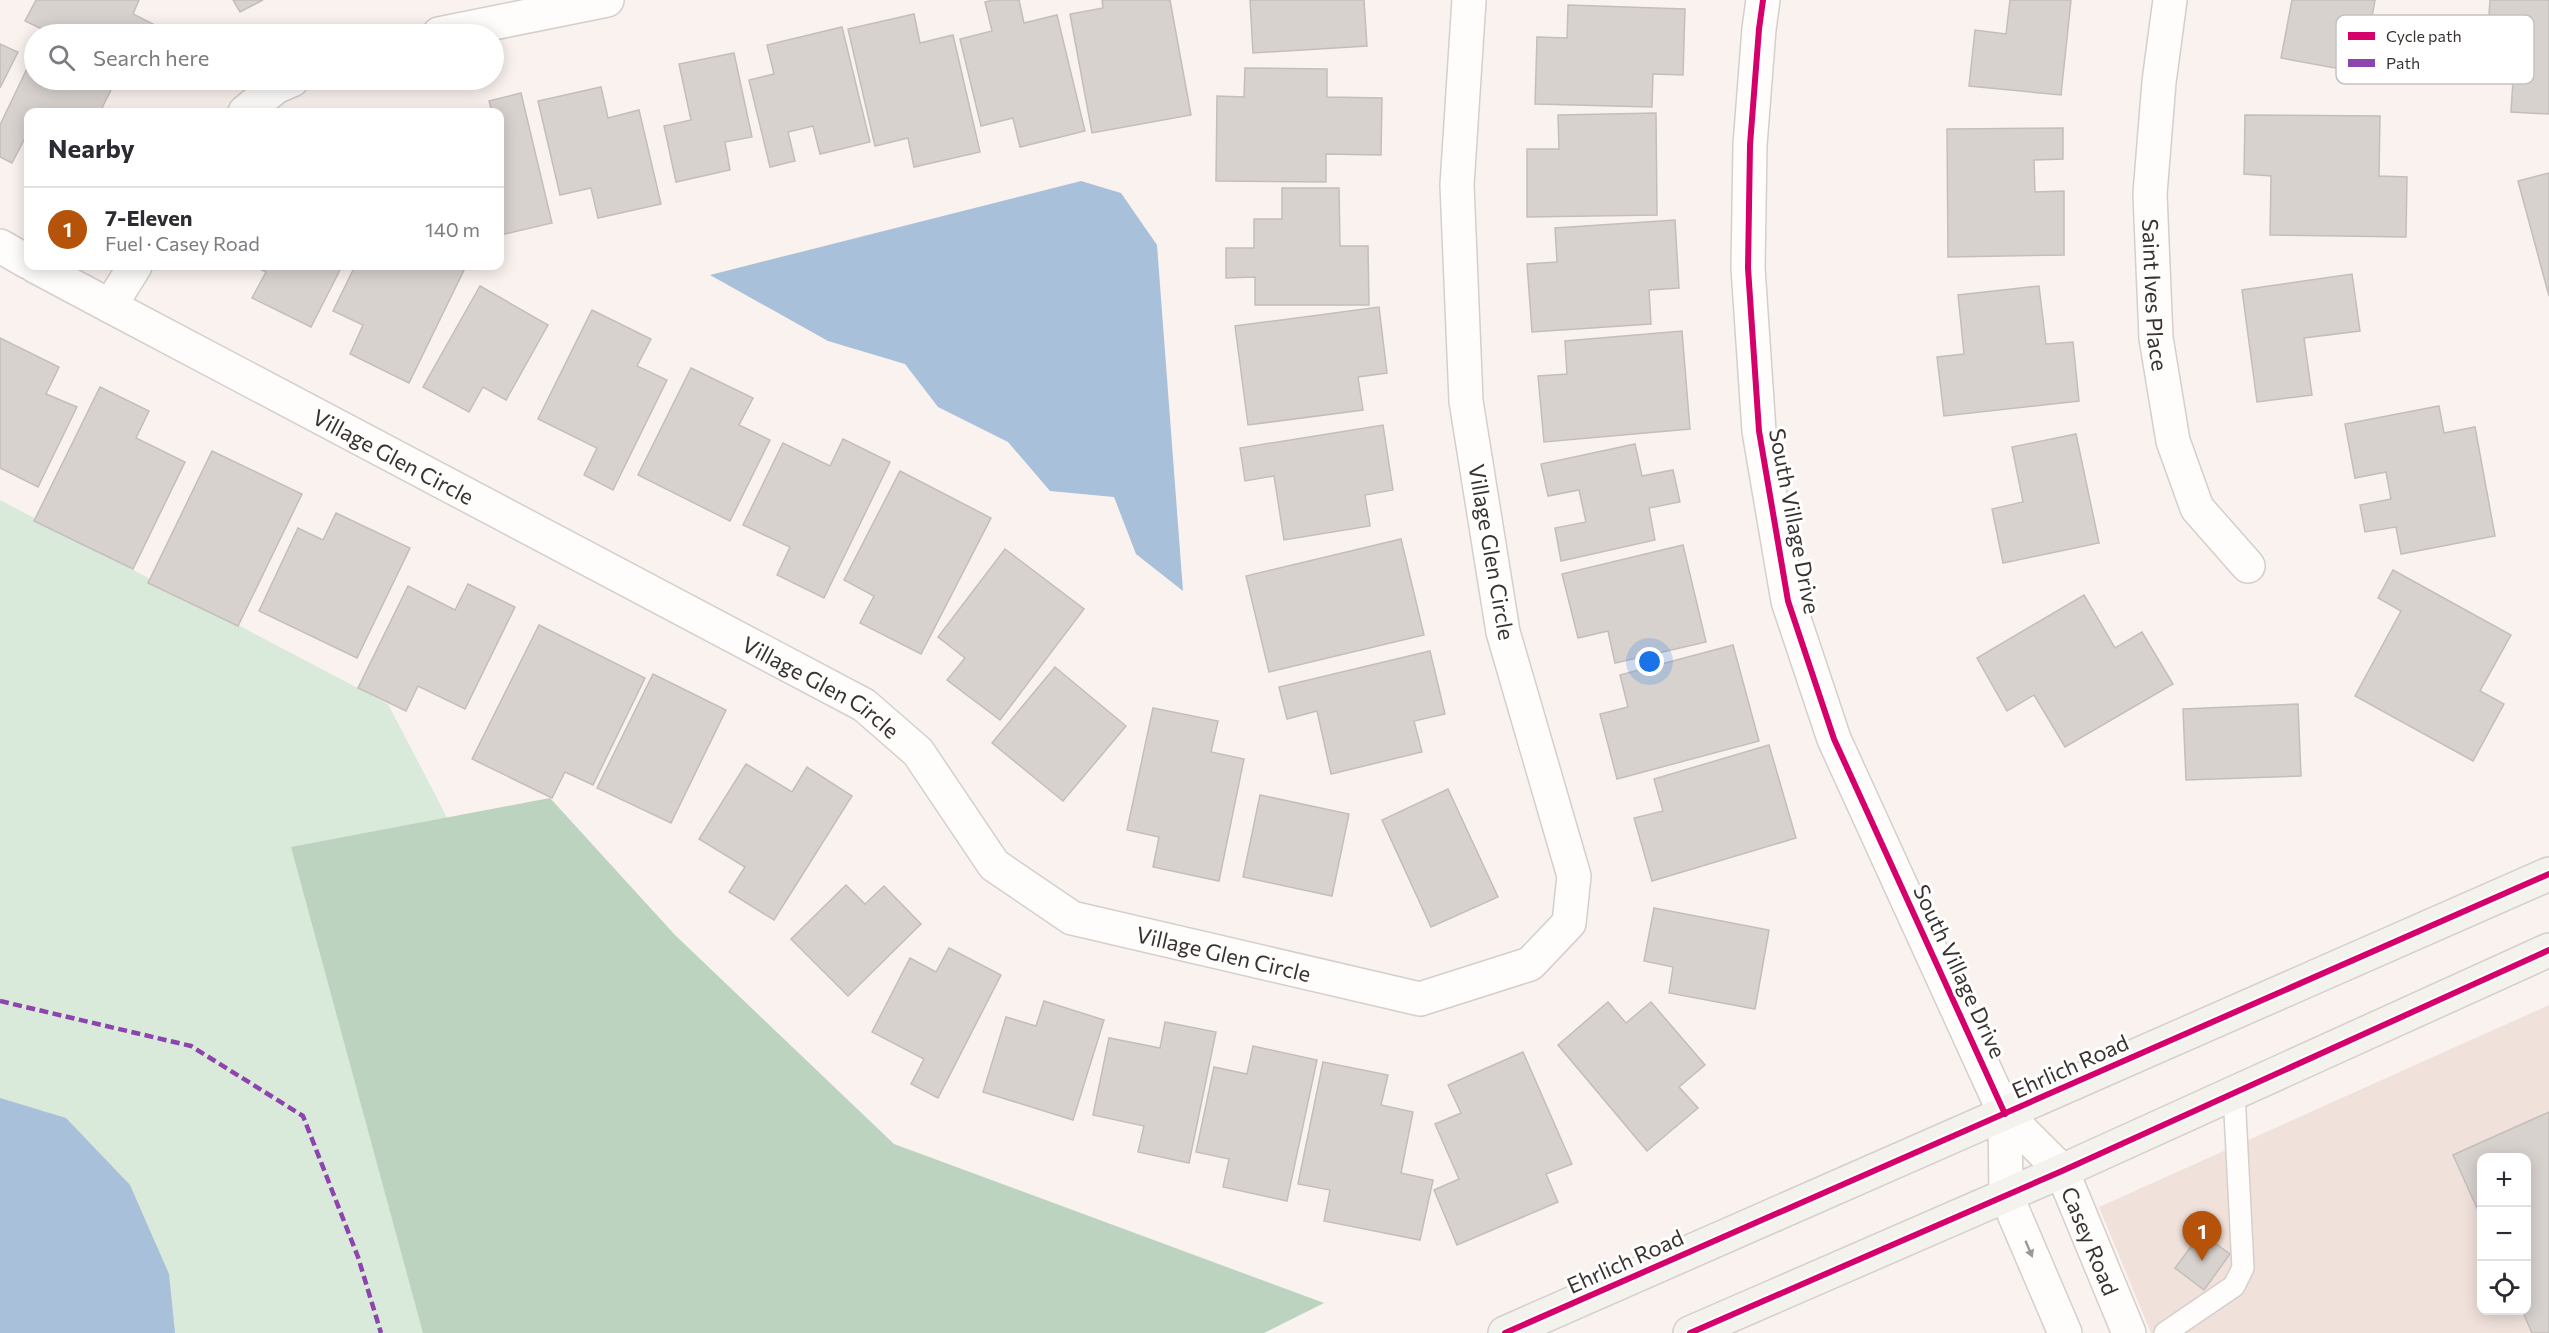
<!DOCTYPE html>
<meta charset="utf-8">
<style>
:root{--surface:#fff;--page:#f2f2f3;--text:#2b2b33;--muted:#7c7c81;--line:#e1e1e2;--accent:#b45309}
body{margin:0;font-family:Commissioner,sans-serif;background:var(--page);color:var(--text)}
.controls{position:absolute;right:18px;bottom:18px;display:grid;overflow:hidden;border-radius:12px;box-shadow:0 3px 15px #0003}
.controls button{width:54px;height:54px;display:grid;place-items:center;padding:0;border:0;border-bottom:2px solid var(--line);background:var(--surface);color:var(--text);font:30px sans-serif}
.you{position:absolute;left:1650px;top:662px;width:21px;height:21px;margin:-15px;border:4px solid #fff;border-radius:50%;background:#1a73e8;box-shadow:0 0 0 9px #1a73e833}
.badge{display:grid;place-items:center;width:39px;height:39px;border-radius:50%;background:var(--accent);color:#fff;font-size:20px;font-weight:700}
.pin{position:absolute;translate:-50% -50px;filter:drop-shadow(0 2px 3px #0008)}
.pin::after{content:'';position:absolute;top:32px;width:21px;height:18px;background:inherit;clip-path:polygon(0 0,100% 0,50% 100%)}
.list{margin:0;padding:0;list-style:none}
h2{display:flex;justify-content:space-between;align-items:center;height:78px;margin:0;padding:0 24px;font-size:26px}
h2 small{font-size:20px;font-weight:400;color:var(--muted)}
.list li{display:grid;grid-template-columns:39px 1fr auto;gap:18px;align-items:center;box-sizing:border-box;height:84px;padding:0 24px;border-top:2px solid var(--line)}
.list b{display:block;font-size:22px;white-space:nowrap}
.list p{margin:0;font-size:20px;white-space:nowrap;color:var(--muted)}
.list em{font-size:20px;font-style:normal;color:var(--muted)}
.icon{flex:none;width:33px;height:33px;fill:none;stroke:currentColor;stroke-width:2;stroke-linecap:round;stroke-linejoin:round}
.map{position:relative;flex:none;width:2549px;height:1333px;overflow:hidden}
.search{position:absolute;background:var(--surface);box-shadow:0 3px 15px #0003;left:24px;top:24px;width:480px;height:66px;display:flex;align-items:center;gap:15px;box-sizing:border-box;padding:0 21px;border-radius:33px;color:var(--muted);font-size:22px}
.panel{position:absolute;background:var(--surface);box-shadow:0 3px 15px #0003;left:24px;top:108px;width:480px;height:162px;border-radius:12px}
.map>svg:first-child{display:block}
</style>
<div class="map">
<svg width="2549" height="1333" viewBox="0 0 2549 1333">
<rect width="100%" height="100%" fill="#faf2ee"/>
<path fill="#f0e1db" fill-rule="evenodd" d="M2549 1005V1333H2151L2099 1207ZM2482 1158H2526V1310H2482Z"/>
<polygon fill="#d9e9da" points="0,500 388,704 715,1333 0,1333"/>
<polygon fill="#bcd3c0" points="550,798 675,935 894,1144 1324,1303 1264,1333 423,1333 291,847"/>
<g fill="#a8c0d9">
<polygon points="1081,181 1121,193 1157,245 1183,591 1136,554 1114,497 1050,491 1008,442 938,407 905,364 828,341 710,275"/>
<polygon points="0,1098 66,1118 130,1185 169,1274 175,1333 0,1333"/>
</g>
<g fill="#d8d2cf" stroke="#c4bebb" stroke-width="1.5">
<polygon points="36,0 139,0 133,14 161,28 158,34 52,34 25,21"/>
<polygon points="233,0 263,0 240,12"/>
<polygon points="993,0 1019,0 1024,23 1057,15 1085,131 1020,147 1013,118 981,126 960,39 992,31 985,2"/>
<polygon points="1102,0 1170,0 1191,115 1092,133 1070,14 1103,8"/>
<polygon points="1250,0 1364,0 1367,46 1253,53"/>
<polygon points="2010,0 2071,0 2061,95 1969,86 1975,30 2006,34"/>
<polygon points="2292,0 2375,0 2362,73 2281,58"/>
<polygon points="2490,0 2549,0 2549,114 2511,112 2515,48 2487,46"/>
<polygon points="1568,5 1685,9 1683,75 1653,74 1652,107 1535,104 1537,37 1567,38"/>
<polygon points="914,14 920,43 953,35 980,152 914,167 908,138 875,146 848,29"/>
<polygon points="842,27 870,142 820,154 813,126 788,132 795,161 770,167 749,80 774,74 767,45"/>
<polygon points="0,44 18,52 0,88"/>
<polygon points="734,53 752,137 725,142 730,170 676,182 664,126 691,120 679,64"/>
<polygon points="34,54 34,80 99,80 113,86 100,112 28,112 28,139 25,138 12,163 0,157 0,125"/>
<polygon points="1245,68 1327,69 1327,97 1382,98 1381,155 1326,154 1326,182 1216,181 1217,96 1244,97"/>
<polygon points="601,87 608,118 639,110 661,204 598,218 591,188 560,195 538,101"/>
<polygon points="521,93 552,223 500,235 500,112 492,112 489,101"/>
<polygon points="1656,113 1657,215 1527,217 1527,149 1559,149 1558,115"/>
<polygon points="2245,115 2380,116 2379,176 2407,177 2406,237 2270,235 2271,176 2244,174"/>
<polygon points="2063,128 2063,159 2034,160 2035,192 2064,191 2064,255 1948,257 1947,129"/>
<polygon points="2549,173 2549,296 2518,181"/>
<polygon points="1282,188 1339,188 1340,246 1368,246 1369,305 1255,305 1255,277 1226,278 1226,248 1254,248 1254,219 1282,219"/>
<polygon points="1675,220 1679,288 1649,290 1651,324 1532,332 1527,264 1557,262 1555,228"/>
<polygon points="253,266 342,266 311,327 252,298 266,272"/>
<polygon points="355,266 456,266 464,270 409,383 350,354 363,325 333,311"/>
<polygon points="2352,274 2360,331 2304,338 2312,395 2257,402 2242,290"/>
<polygon points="480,286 548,325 506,400 483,387 469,412 423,387"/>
<polygon points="2039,286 2046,344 2073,342 2079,401 1944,416 1937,357 1964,354 1958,295"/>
<polygon points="1379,307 1387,373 1358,377 1363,410 1248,425 1235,326"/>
<polygon points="592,310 651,339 637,366 667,380 613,490 584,475 597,448 538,419"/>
<polygon points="1682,331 1690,429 1544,442 1538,376 1567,374 1565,341"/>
<polygon points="0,338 59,367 46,394 77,407 38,487 0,468"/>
<polygon points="691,368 753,398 739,425 770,440 730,521 638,475"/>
<polygon points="100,387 149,411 136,438 185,462 133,569 34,521"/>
<polygon points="2439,406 2444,433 2475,427 2495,536 2401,554 2396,527 2365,532 2360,505 2391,499 2386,472 2355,478 2345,424"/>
<polygon points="1383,425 1393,490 1365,495 1370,526 1284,540 1274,476 1245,481 1240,448"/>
<polygon points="2076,434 2099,543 2003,563 1992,509 2023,502 2012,447"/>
<polygon points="843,439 890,462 824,598 777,575 790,547 743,525 783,443 830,466"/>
<polygon points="1635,444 1642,476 1673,470 1680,502 1649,508 1655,540 1561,561 1555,528 1586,522 1579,490 1548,496 1541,464"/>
<polygon points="212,451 302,494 238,626 148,583"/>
<polygon points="900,471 991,518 921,654 860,623 874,596 844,580"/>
<polygon points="336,513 410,548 357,658 259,611 298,528 323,540"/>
<polygon points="1401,539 1424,635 1269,672 1246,576"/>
<polygon points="1683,545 1706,642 1615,663 1608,631 1578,638 1562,574"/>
<polygon points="1005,549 1084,609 1000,720 947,680 965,658 938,637"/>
<polygon points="2393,570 2511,635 2480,691 2504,704 2473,761 2355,696 2401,611 2378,598"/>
<polygon points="468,584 515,607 465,709 418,686 406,711 358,688 408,586 455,610"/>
<polygon points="2084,595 2115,648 2142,632 2173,684 2065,747 2034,695 2007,711 1977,658"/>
<polygon points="539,625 645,678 593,785 565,772 552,798 472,759"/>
<polygon points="1733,645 1759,741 1617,779 1600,714 1628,707 1620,675"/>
<polygon points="1430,651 1445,714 1414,721 1422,752 1331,774 1317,711 1287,719 1279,687"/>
<polygon points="1055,667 1126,726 1063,801 992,743"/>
<polygon points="653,674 726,710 671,823 597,788"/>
<polygon points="2298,704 2301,776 2186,780 2183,709"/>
<polygon points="1153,708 1218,721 1211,752 1244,759 1219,881 1153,867 1159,837 1127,830"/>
<polygon points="1769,745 1796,838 1652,881 1634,818 1663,811 1654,779"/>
<polygon points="746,764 792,792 807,767 852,796 774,920 729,892 745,867 699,839"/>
<polygon points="1448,789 1498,897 1431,927 1382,820"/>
<polygon points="1260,795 1349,814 1332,896 1243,877"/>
<polygon points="846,885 865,904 884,886 921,924 848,996 791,939"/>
<polygon points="1654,908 1769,930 1755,1009 1669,993 1673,967 1644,961"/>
<polygon points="949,948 1001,975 938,1098 911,1084 924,1059 872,1032 910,958 936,972"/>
<polygon points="1044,1001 1104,1020 1073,1120 983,1092 1006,1017 1036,1026"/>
<polygon points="1608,1002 1626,1023 1651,1002 1705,1065 1679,1087 1698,1108 1647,1151 1558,1045"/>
<polygon points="1165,1022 1216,1032 1189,1163 1138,1152 1144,1126 1093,1115 1109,1038 1160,1048"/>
<polygon points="1253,1046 1317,1060 1287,1201 1223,1187 1229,1159 1196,1152 1214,1067 1247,1074"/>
<polygon points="1523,1052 1572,1164 1546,1174 1558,1202 1457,1245 1434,1190 1459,1179 1435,1124 1461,1113 1448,1085"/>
<polygon points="1323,1062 1388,1075 1381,1105 1413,1112 1401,1173 1433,1180 1420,1240 1324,1221 1330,1190 1298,1184"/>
<polygon points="2549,1112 2549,1333 2532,1333 2522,1310 2526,1310 2526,1158 2482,1158 2482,1219 2453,1155"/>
<polygon points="2201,1233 2230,1254 2204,1290 2175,1268"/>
</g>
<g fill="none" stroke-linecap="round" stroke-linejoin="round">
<g stroke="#d5cfcc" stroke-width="24">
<polyline id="service" points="2165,1333 2234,1286 2243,1268 2234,1093"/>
</g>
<g stroke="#d5cfcc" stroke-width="36">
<g id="minor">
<path id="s1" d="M2170 0 2159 82 2150 194 2156 338 2173 441 2197 508 2248 566"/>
<polyline points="439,34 607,0"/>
<polyline points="245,112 276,87 292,80"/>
<polyline points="0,246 28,262"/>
<polyline points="35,266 110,306"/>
<path id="s2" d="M135 266 110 306 864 705 918 752 994 865 1072 918 1420 999 1530 964 1569 923 1574 876 1503 632 1466 401 1457 185 1469 0"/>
</g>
</g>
<g stroke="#d5cfcc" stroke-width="36">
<g id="tertiary">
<path id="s3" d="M1763 0 1759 29 1750 145 1748 268 1759 431 1788 601 1834 739 2005 1114 2062 1171 2129 1333"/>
<polyline points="2005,1114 2006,1195 2065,1333"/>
</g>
</g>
<g stroke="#d5cfcc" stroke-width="36">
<g id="secondary">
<polyline points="1505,1333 2549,874"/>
<polyline points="1690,1333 2062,1171 2549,950"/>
</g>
</g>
<use href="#service" stroke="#fefdfc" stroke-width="21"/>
<use href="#minor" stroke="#fefdfc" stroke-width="33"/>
<use href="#tertiary" stroke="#fefdfc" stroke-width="33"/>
<use href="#secondary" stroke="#f3f2ed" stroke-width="33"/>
<polyline stroke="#8e44ad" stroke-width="4.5" stroke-dasharray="9 4.5" stroke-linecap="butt" points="0,1001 191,1046 303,1116 358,1257 381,1333"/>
<g stroke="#fff" stroke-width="10">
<g id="cycleway">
<polyline points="1763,0 1759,29 1750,145 1748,268 1759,431 1788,601 1834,739 2005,1114"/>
<polyline points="1505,1333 2549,874"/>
<polyline points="1690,1333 2062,1171 2549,950"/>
</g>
</g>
<use href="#cycleway" stroke="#d6006c" stroke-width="6"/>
</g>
<defs><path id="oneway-solid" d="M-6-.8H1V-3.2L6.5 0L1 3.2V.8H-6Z" transform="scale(1.5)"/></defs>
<use fill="#9b9896" href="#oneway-solid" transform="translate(2029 1249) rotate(67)"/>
<g text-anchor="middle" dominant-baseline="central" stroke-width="6" stroke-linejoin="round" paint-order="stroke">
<g font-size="22" fill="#383330" stroke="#fff">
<text stroke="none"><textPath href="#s1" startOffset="296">Saint Ives Place</textPath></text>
<text stroke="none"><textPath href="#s2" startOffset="368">Village Glen Circle</textPath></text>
<text transform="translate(1795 521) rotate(79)">South Village Drive</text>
<text transform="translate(1492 552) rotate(80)">Village Glen Circle</text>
<text stroke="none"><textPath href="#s2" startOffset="854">Village Glen Circle</textPath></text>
<text stroke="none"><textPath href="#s2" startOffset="1358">Village Glen Circle</textPath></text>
<text transform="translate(1960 971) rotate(65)">South Village Drive</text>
<text transform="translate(2070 1066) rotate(-24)">Ehrlich Road</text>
<text stroke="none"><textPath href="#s3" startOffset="1318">Casey Road</textPath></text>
<text transform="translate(1625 1261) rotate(-24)">Ehrlich Road</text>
</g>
</g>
<rect x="2336" y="15" width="198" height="69" rx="9" fill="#fff" stroke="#c3c2c1" stroke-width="1.5"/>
<rect x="2348" y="32" width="27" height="8" fill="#d6006c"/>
<rect x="2348" y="59" width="27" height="8" fill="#8e44ad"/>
<g font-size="16" fill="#383330">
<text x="2386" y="42">Cycle path</text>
<text x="2386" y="69">Path</text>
</g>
</svg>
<div class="controls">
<button>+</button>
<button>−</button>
<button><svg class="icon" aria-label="locate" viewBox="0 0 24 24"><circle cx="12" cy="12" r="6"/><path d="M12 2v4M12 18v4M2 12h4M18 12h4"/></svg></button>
</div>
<div class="you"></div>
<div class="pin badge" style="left:2202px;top:1261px">1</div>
<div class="search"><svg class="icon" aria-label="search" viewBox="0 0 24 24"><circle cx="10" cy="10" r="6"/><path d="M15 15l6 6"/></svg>Search here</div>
<section class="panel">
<h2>Nearby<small></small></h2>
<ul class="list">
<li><span class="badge">1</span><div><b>7-Eleven</b><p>Fuel · Casey Road</p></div><em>140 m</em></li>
</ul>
</section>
</div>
